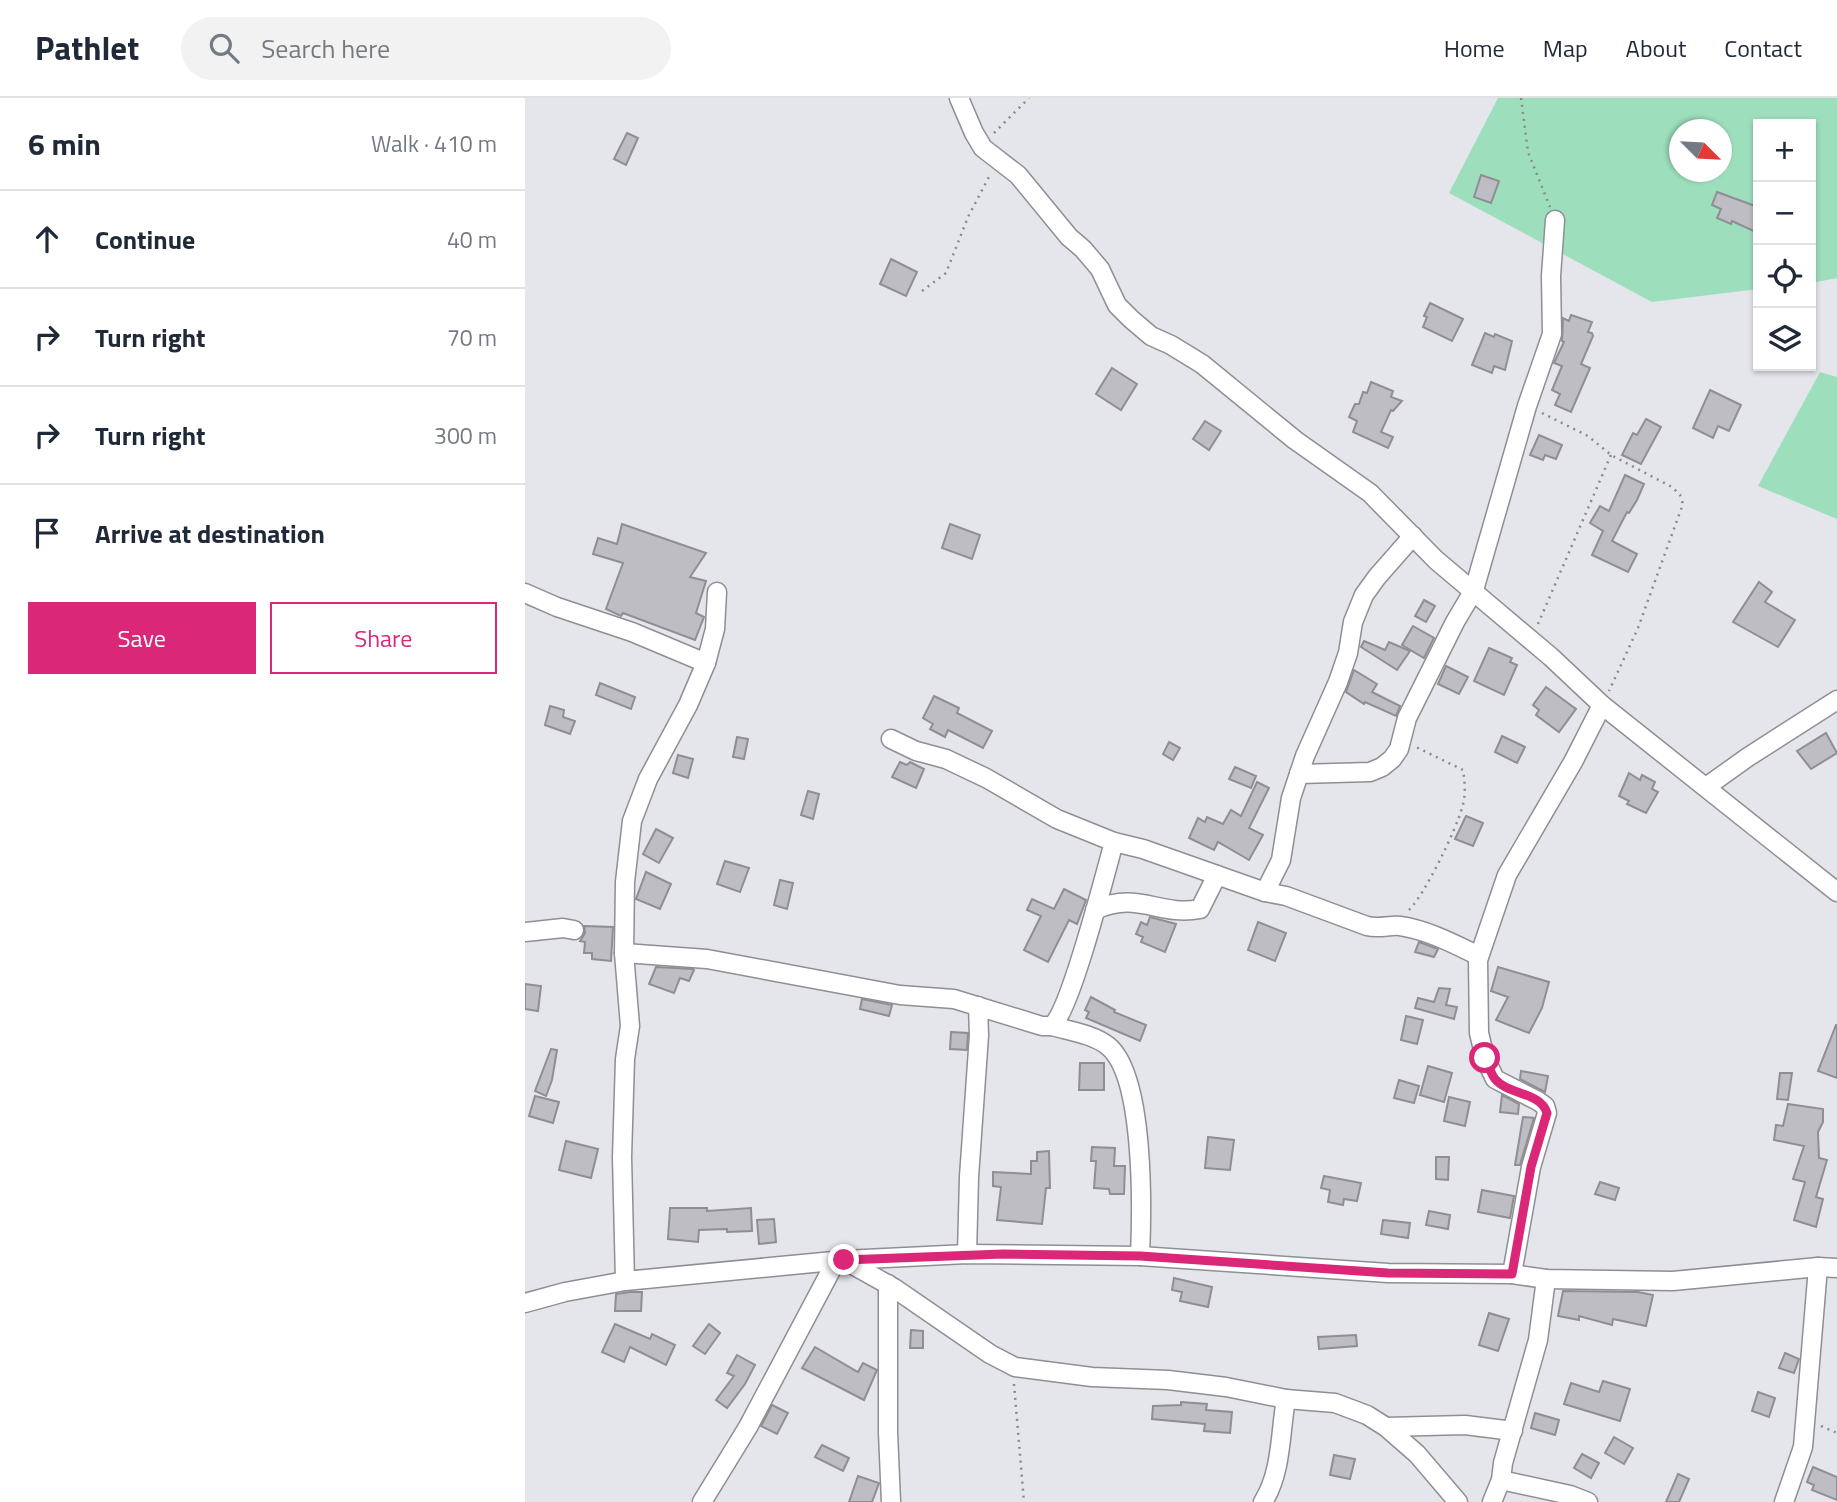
<!DOCTYPE html>
<meta charset="utf-8">
<style>
:root{--surface:#fff;--page:#f2f2f3;--text:#1f2937;--muted:#747a83;--line:#e0e1e3;--accent:#db2777}
body{margin:0;font-family:"Titillium Web",sans-serif;background:var(--page);color:var(--text)}
.controls{position:absolute;right:21px;top:21px;display:grid;overflow:hidden;border-radius:0px;box-shadow:0 2px 5px #0004}
.controls button{width:63px;height:63px;display:grid;place-items:center;padding:0;border:0;border-bottom:2px solid var(--line);background:var(--surface);color:var(--text);font:35px sans-serif}
.compass{position:absolute;left:1144px;top:21px;width:63px;height:63px;border-radius:50%;background:var(--surface);box-shadow:0 2px 5px #0004;rotate:114deg}
.stop{position:absolute;width:21px;height:21px;margin:-16px;border:5px solid #db2777;border-radius:50%;background:#fff}
.stop.end{background:#db2777;border-color:#fff;box-shadow:0 2px 7px #0008}
.list{margin:0;padding:0;list-style:none}
h2{display:flex;justify-content:space-between;align-items:center;height:91px;margin:0;padding:0 28px;font-size:30px}
h2 small{font-size:23px;font-weight:400;color:var(--muted)}
.list li{display:grid;grid-template-columns:46px 1fr auto;gap:21px;align-items:center;box-sizing:border-box;height:98px;padding:0 28px;border-top:2px solid var(--line)}
.list b{display:block;font-size:26px;white-space:nowrap}
.list em{font-size:23px;font-style:normal;color:var(--muted)}
.actions{display:flex;gap:14px;padding:21px 28px}
.actions a{flex:1;padding:16px 0;border:2px solid var(--accent);border-radius:0px;text-align:center;font-size:24px;color:var(--accent)}
.actions .main{background:var(--accent);color:#fff}
.icon{flex:none;width:38px;height:38px;fill:none;stroke:currentColor;stroke-width:2;stroke-linecap:round;stroke-linejoin:round}
.map{position:relative;flex:none;width:1312px;height:1404px;overflow:hidden}
header{display:flex;align-items:center;gap:42px;box-sizing:border-box;height:98px;padding:0 35px;background:var(--surface);border-bottom:2px solid var(--line)}
header strong{font-size:33px}
nav{display:flex;gap:38px;margin-inline-start:auto;font-size:24px}
.search{width:490px;height:63px;background:var(--page);display:flex;align-items:center;gap:18px;box-sizing:border-box;padding:0 24px;border-radius:38px;color:var(--muted);font-size:26px}
main{display:flex}
aside{flex:1;background:var(--surface)}
.map>svg:first-child{display:block}
</style>
<header>
<strong>Pathlet</strong>
<div class="search"><svg class="icon" aria-label="search" viewBox="0 0 24 24"><circle cx="10" cy="10" r="6"/><path d="M15 15l6 6"/></svg>Search here</div>
<nav><a>Home</a><a>Map</a><a>About</a><a>Contact</a></nav>
</header>
<main>
<aside>
<h2>6 min<small>Walk · 410 m</small></h2>
<ul class="list">
<li><svg class="icon" aria-label="ahead" viewBox="0 0 24 24"><path d="M12 20V5M6 11l6-6 6 6"/></svg><div><b>Continue</b></div><em>40 m</em></li>
<li><svg class="icon" aria-label="right" viewBox="0 0 24 24"><path d="M7 20v-9h11M14 6l5 5-5 5"/></svg><div><b>Turn right</b></div><em>70 m</em></li>
<li><svg class="icon" aria-label="right" viewBox="0 0 24 24"><path d="M7 20v-9h11M14 6l5 5-5 5"/></svg><div><b>Turn right</b></div><em>300 m</em></li>
<li><svg class="icon" aria-label="arrive" viewBox="0 0 24 24"><path d="M6 21V4h12l-3 4 3 4H6"/></svg><div><b>Arrive at destination</b></div></li>
</ul>
<div class="actions"><a class="main">Save</a><a>Share</a></div>
</aside>
<div class="map">
<svg width="1312" height="1404" viewBox="0 0 1312 1404">
<rect width="100%" height="100%" fill="#e5e6ec"/>
<g fill="#9ddebc" fill-rule="evenodd">
<path d="M973 0H1312V180L1286 185V26H1233V191L1127 204 924 95ZM1154 32H1196V74H1154Z"/>
<polygon points="1295,274 1312,279 1312,421 1233,388"/>
</g>
<g fill="#bebdc3" stroke="#8f8e94" stroke-width="2">
<polygon points="102,35 113,40 101,67 89,61"/>
<polygon points="956,77 974,83 966,105 949,99"/>
<polygon points="1192,94 1233,109 1233,135 1207,123 1206,126 1192,120 1196,111 1187,107"/>
<polygon points="366,161 392,174 381,198 355,186"/>
<polygon points="905,205 938,221 927,243 898,229 902,219 899,218"/>
<polygon points="1046,217 1067,224 1063,234 1067,235 1068,238 1056,266 1065,270 1046,314 1030,307 1035,296 1027,292 1037,268 1029,265 1039,244 1037,243 1038,220 1044,223"/>
<polygon points="960,235 969,239 970,236 987,243 980,272 969,268 967,275 947,267"/>
<polygon points="587,270 612,286 596,312 571,296"/>
<polygon points="846,284 868,293 866,299 877,303 868,313 866,312 856,334 868,339 863,350 828,334 832,323 824,319 830,306 834,306 838,294 842,295"/>
<polygon points="1185,292 1216,307 1204,333 1193,328 1188,340 1168,330"/>
<polygon points="1121,321 1136,329 1116,366 1097,357 1108,335 1112,337"/>
<polygon points="680,323 696,333 684,352 668,341"/>
<polygon points="1014,337 1037,347 1031,361 1020,357 1018,362 1005,357"/>
<polygon points="1100,377 1119,386 1112,402 1104,415 1102,414 1087,443 1112,456 1103,474 1067,457 1078,433 1065,425 1075,408 1084,413"/>
<polygon points="97,426 181,455 165,479 181,483 171,515 179,519 170,542 98,515 96,518 81,511 98,465 68,456 73,440 92,446"/>
<polygon points="425,426 455,437 447,461 417,450"/>
<polygon points="1234,484 1247,494 1240,504 1270,522 1253,549 1208,524"/>
<polygon points="899,502 910,508 901,524 890,518"/>
<polygon points="888,528 909,540 899,560 877,547"/>
<polygon points="839,543 860,552 864,544 885,553 872,572 836,549"/>
<polygon points="964,550 987,560 985,564 992,567 979,597 949,583"/>
<polygon points="921,568 943,579 934,596 913,586"/>
<polygon points="829,572 852,586 847,594 875,608 871,618 840,604 839,606 821,594"/>
<polygon points="75,585 110,599 106,611 71,597"/>
<polygon points="1021,589 1051,611 1034,634 1011,617 1014,612 1008,607"/>
<polygon points="409,598 434,610 432,615 467,633 458,650 423,632 420,639 405,631 408,626 398,620"/>
<polygon points="25,608 39,612 38,619 50,623 45,636 20,627"/>
<polygon points="1301,635 1312,655 1286,671 1272,653"/>
<polygon points="977,638 1000,649 992,665 970,654"/>
<polygon points="212,639 223,641 219,661 208,659"/>
<polygon points="644,644 655,650 648,662 638,656"/>
<polygon points="153,657 168,661 163,680 148,675"/>
<polygon points="375,664 382,667 385,664 399,671 391,690 367,679"/>
<polygon points="710,669 731,678 726,690 704,681"/>
<polygon points="1104,675 1115,682 1117,677 1130,684 1127,691 1133,694 1121,715 1102,706 1104,703 1094,698"/>
<polygon points="732,684 744,690 724,730 738,737 724,762 693,744 689,752 664,740 673,720 680,724 682,719 698,726 706,712 716,718"/>
<polygon points="283,693 294,696 288,721 276,717"/>
<polygon points="941,718 958,725 948,748 930,741"/>
<polygon points="131,731 148,740 134,765 118,756"/>
<polygon points="200,763 224,770 215,794 192,786"/>
<polygon points="121,774 146,786 135,811 111,801"/>
<polygon points="255,782 268,785 262,811 249,807"/>
<polygon points="539,791 561,802 552,826 544,822 523,864 499,852 516,818 502,812 507,801 529,811"/>
<polygon points="625,819 651,826 640,854 616,844 618,839 611,836 616,824 622,827"/>
<polygon points="733,824 761,835 750,863 723,852"/>
<polygon points="59,828 88,829 86,863 67,861 67,855 59,855 60,844 55,843 60,835"/>
<polygon points="894,844 913,851 909,859 890,854"/>
<polygon points="131,869 168,871 169,872 164,883 155,880 149,895 124,886"/>
<polygon points="973,869 1024,884 1017,910 1004,935 971,922 983,899 966,893"/>
<polygon points="0,886 16,888 13,913 0,911"/>
<polygon points="914,890 925,891 921,907 932,909 929,921 890,910 893,900 909,904"/>
<polygon points="566,899 590,912 589,914 621,927 615,943 561,920 564,914 560,912"/>
<polygon points="337,901 367,907 364,918 335,911"/>
<polygon points="881,918 898,922 892,946 876,942"/>
<polygon points="1311,927 1312,927 1312,980 1293,973"/>
<polygon points="426,934 443,935 442,952 425,951"/>
<polygon points="26,951 32,952 27,982 21,998 10,993"/>
<polygon points="555,965 579,965 579,992 554,992"/>
<polygon points="903,968 927,975 919,1004 895,997"/>
<polygon points="996,973 1023,978 1020,994 995,981"/>
<polygon points="1255,975 1267,975 1263,1002 1252,1001"/>
<polygon points="874,982 894,988 889,1005 869,1000"/>
<polygon points="977,997 994,1006 993,1016 975,1014"/>
<polygon points="10,998 34,1004 28,1025 4,1018"/>
<polygon points="924,999 945,1004 940,1028 919,1023"/>
<polygon points="1263,1006 1298,1011 1298,1024 1293,1034 1294,1060 1302,1062 1291,1099 1298,1101 1291,1129 1269,1122 1280,1084 1268,1081 1279,1048 1249,1042 1251,1027 1258,1028"/>
<polygon points="998,1019 1009,1020 995,1067 990,1067"/>
<polygon points="683,1039 709,1042 705,1072 680,1070"/>
<polygon points="41,1043 73,1051 66,1080 34,1072"/>
<polygon points="567,1049 590,1050 589,1068 600,1068 599,1096 585,1096 584,1091 569,1090 571,1063 566,1063"/>
<polygon points="524,1053 525,1090 521,1090 517,1126 472,1122 476,1089 468,1088 468,1074 506,1076 506,1063 512,1063 512,1054"/>
<polygon points="911,1059 924,1059 923,1082 911,1081"/>
<polygon points="799,1078 836,1085 832,1103 819,1101 818,1107 803,1104 805,1092 796,1090"/>
<polygon points="1075,1084 1094,1090 1090,1102 1070,1096"/>
<polygon points="957,1092 989,1098 985,1120 953,1114"/>
<polygon points="145,1110 182,1110 182,1113 226,1110 227,1133 202,1134 202,1131 174,1132 173,1144 143,1141"/>
<polygon points="904,1113 925,1117 923,1131 901,1127"/>
<polygon points="249,1121 251,1144 234,1146 232,1122"/>
<polygon points="858,1122 885,1125 883,1140 856,1136"/>
<polygon points="649,1180 687,1189 683,1209 655,1203 657,1194 647,1192"/>
<polygon points="1038,1193 1113,1194 1128,1197 1121,1228 1088,1221 1087,1227 1054,1218 1054,1222 1033,1218"/>
<polygon points="105,1194 117,1194 116,1213 90,1213 91,1196"/>
<polygon points="964,1215 984,1221 973,1253 954,1247"/>
<polygon points="90,1226 125,1241 127,1236 150,1247 141,1267 105,1249 99,1264 77,1254"/>
<polygon points="184,1226 195,1235 180,1256 168,1248"/>
<polygon points="386,1232 398,1233 398,1250 385,1250"/>
<polygon points="831,1237 832,1248 794,1251 793,1239"/>
<polygon points="290,1249 333,1274 338,1265 352,1272 339,1302 277,1270"/>
<polygon points="1260,1255 1274,1261 1269,1275 1254,1270"/>
<polygon points="212,1257 230,1267 220,1286 202,1310 191,1302 209,1278 202,1275"/>
<polygon points="1078,1283 1105,1291 1095,1323 1039,1306 1046,1285 1074,1294"/>
<polygon points="1233,1294 1250,1300 1244,1319 1227,1313"/>
<polygon points="656,1304 682,1306 681,1312 707,1314 705,1335 679,1333 680,1326 627,1321 628,1308 656,1307"/>
<polygon points="247,1307 263,1315 252,1336 236,1328"/>
<polygon points="1010,1315 1034,1322 1030,1337 1006,1330"/>
<polygon points="1089,1339 1108,1350 1099,1366 1080,1355"/>
<polygon points="297,1347 324,1360 318,1373 290,1359"/>
<polygon points="1057,1356 1074,1365 1066,1380 1049,1370"/>
<polygon points="809,1357 830,1361 825,1381 805,1377"/>
<polygon points="1288,1369 1312,1379 1312,1402 1287,1392 1289,1387 1282,1384"/>
<polygon points="1153,1376 1164,1381 1154,1404 1141,1404"/>
<polygon points="333,1378 354,1385 347,1404 324,1404"/>
</g>
<g fill="none" stroke-linecap="round" stroke-linejoin="round">
<g stroke="#8e8e94" stroke-width="21">
<g id="minor">
<polyline points="434,0 449,35 458,50 493,77 544,139 558,151 575,171 592,207 606,221 626,238 646,247 677,266 770,342 845,395 911,462 1026,559 1077,607 1312,794"/>
<polyline points="0,495 32,509 107,534 181,565"/>
<path d="M366 641 391 653 421 661 461 680 532 721 589 744 618 751 740 794 761 798 842 828C854 831 864 827 875 828 903 832 929 846 954 858"/>
<polyline points="774,676 845,674 857,669 867,661 874,651 882,620 930,524 949,492 1002,308 1027,236 1026,178 1030,122"/>
<polyline points="1181,689 1223,659 1312,602"/>
<polyline points="740,794 756,762 766,700 780,658 813,584 823,555 828,524 839,497 852,479 888,438"/>
<path d="M570 812C613 792 634 819 675 811L692 777"/>
<polyline points="0,834 38,830 49,832"/>
<path d="M99 855 182 861 375 897 429 901 517 928H527C546 911 580 776 589 744"/>
<path d="M527 928C544 933 568 936 583 948 620 978 617 1113 615 1158"/>
<polyline points="442,1156 444,1079 454,937 453,908"/>
<polyline points="319,1162 369,1190 465,1256 490,1269 567,1279 643,1282 701,1289 761,1301 810,1305 842,1317 861,1329 892,1356 933,1404"/>
<polyline points="987,1176 1006,1069 1022,1015 1020,1008 1013,1003 970,981 960,960 954,935 953,862 982,777 1048,664 1077,607"/>
<polyline points="100,1183 97,1059 100,961 105,928 99,855 100,784 107,723 123,681 163,607 181,565 190,531 192,494"/>
<polyline points="363,1186 363,1334 366,1404"/>
<polyline points="0,1205 40,1194 100,1183 319,1162 442,1156 615,1158 863,1175 987,1176 1021,1181 1148,1183 1293,1169 1312,1170"/>
<polyline points="861,1329 940,1327 988,1333"/>
<polyline points="976,1382 1045,1397 1063,1404"/>
<polyline points="177,1404 223,1329 311,1163"/>
<path d="M738 1404C757 1374 755 1335 761 1301"/>
<polyline points="967,1404 976,1382 978,1365 1013,1242 1021,1181"/>
<polyline points="1259,1404 1278,1349 1293,1169"/>
</g>
</g>
<g stroke="#898a8e" stroke-width="2.5" stroke-dasharray="2 5" stroke-linecap="butt">
<polyline points="996,0 1003,54 1025,109"/>
<polyline points="469,35 504,0"/>
<polyline points="397,193 421,175 443,119 466,75"/>
<polyline points="1017,315 1063,338 1086,357 1147,389 1155,397 1158,406 1113,530 1084,593"/>
<polyline points="1013,526 1086,357"/>
<path d="M884 812C900 796 931 732 937 710 941 698 940 684 938 672L891 649"/>
<polyline points="489,1286 499,1404"/>
<polyline points="1296,1328 1312,1335"/>
</g>
<use href="#minor" stroke="#fff" stroke-width="18"/>
</g>
<g fill="none" stroke-linecap="round" stroke-linejoin="round">
<path stroke="#db2777" stroke-width="9" d="M319 1162 478 1156 615 1158 863 1175 987 1176 1006 1069 1022 1015C1016 994 983 997 970 981 966 976 963 966 960 960"/>
</g>
</svg>
<div class="controls">
<button>+</button>
<button>−</button>
<button><svg class="icon" aria-label="locate" viewBox="0 0 24 24"><circle cx="12" cy="12" r="6"/><path d="M12 2v4M12 18v4M2 12h4M18 12h4"/></svg></button>
<button><svg class="icon" aria-label="layers" viewBox="0 0 24 24"><path d="M12 4l9 5-9 5-9-5zM3 14l9 5 9-5"/></svg></button>
</div>
<svg class="compass" viewBox="-18 -18 36 36"><path d="M0-13l5 13h-10z" fill="#e53935"/><path d="M0 13l5-13h-10z" fill="#747a83"/></svg>
<div class="stop" style="left:960px;top:960px"></div>
<div class="stop end" style="left:319px;top:1162px"></div>
</div>
</main>
